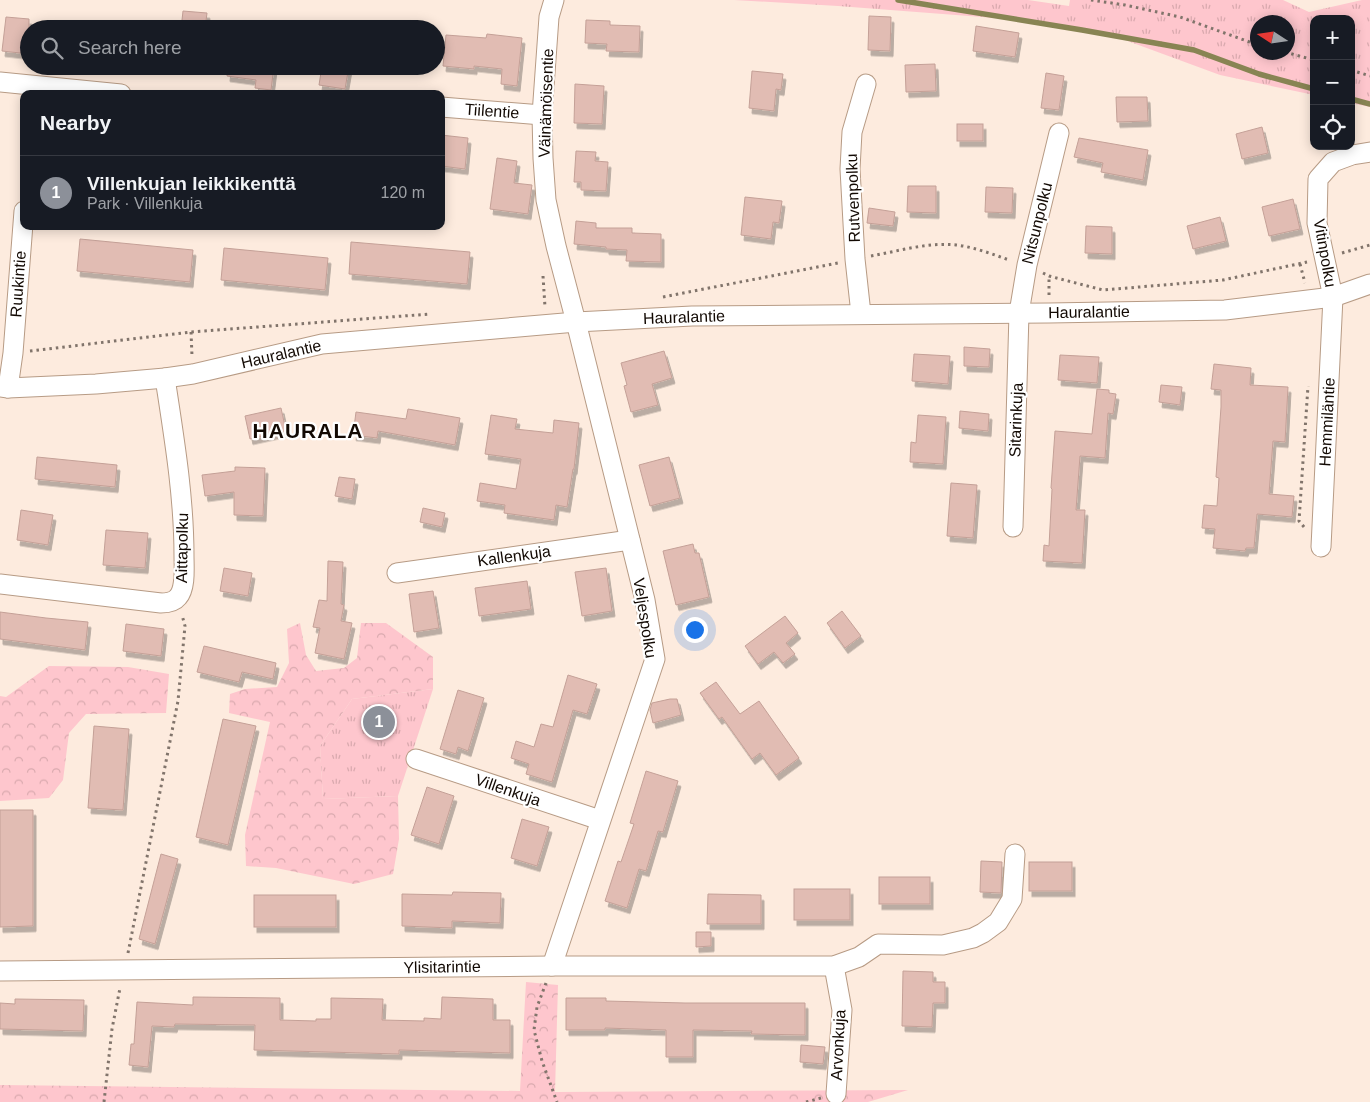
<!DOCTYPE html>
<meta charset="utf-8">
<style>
:root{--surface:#171b24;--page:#242831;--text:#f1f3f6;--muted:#9ea1a6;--line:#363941;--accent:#8c9099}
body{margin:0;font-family:Arial,sans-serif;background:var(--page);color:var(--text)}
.controls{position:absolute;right:15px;top:15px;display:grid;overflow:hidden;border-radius:10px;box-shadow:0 2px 12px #0003}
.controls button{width:45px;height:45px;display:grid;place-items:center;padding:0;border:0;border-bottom:1px solid var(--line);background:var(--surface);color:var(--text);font:25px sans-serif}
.compass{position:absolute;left:1250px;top:15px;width:45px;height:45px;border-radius:50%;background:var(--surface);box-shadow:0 2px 12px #0003;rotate:282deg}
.you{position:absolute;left:694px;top:629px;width:18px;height:18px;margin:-12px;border:4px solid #fff;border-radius:50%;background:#1a73e8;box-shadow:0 0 0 8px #1a73e833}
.badge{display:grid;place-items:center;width:32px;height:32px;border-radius:50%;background:var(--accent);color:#fff;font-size:16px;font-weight:700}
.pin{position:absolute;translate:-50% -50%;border:2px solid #fff;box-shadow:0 1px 5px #0006}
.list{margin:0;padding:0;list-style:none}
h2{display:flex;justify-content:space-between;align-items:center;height:65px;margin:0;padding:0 20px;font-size:21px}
h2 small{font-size:16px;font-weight:400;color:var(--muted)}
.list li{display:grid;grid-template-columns:32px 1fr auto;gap:15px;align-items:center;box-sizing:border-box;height:75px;padding:0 20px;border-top:1px solid var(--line)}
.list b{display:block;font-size:19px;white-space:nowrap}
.list p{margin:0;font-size:16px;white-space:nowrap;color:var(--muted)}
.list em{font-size:16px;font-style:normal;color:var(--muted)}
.icon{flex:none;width:28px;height:28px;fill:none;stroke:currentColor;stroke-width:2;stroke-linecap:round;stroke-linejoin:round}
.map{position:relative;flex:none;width:1370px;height:1102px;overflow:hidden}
.search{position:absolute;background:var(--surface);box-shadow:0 2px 12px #0003;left:20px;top:20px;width:425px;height:55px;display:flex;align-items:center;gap:12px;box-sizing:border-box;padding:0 18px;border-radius:28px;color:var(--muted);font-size:19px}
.panel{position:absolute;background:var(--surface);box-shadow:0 2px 12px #0003;left:20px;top:90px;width:425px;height:140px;border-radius:10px}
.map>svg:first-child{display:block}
</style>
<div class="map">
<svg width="1370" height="1102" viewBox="0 0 1370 1102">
<defs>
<pattern id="grass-tufts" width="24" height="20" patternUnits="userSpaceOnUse" patternTransform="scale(1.25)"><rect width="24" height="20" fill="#fec6cd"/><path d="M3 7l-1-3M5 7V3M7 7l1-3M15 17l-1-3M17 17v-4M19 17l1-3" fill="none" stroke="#d9a9ae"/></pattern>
<pattern id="forest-crowns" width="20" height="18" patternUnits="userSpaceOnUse" patternTransform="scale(1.25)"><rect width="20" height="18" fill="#fec6cd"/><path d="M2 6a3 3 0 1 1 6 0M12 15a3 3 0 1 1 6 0" fill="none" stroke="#d9a9ae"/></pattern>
<filter id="shadow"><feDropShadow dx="3" dy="5.5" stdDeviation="0" flood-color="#0004"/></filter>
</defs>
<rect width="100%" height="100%" fill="#fdebde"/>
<g fill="url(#grass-tufts)" fill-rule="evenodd">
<path d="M734 0H1028L1069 6 1070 0H1283L1309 12 1362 0H1370V107L1351 103V19H1314V95L1220 75 1125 40 1082 30 1021 20 838 6ZM1288 22V52H1258V22Z"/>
<polygon points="433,689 398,796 323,799 320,746 352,699"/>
</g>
<g fill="url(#forest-crowns)">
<polygon points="300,623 306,655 316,671 344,668 357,658 361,623 386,623 433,657 433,689 352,699 320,746 323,799 398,796 399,839 393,874 354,884 276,868 246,866 245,835 270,722 229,713 230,694 245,689 277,687 289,663 287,629"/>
<polygon points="49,666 128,667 169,674 166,713 86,714 69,733 63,780 49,798 0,801 0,696 6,697"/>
<polygon points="526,982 558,985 555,1092 908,1090 868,1102 0,1102 0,1085 520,1091"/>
</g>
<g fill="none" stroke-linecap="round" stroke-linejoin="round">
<g stroke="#888453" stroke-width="5.5">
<polyline points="898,0 1082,30 1194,50 1259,74 1314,89"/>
<polyline points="1351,99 1370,104"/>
</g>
</g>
<g fill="#e1bcb3" stroke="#c4a097" filter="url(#shadow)">
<polygon points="183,11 207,13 205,29 181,29"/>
<polygon points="869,16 891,17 890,51 868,50"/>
<polygon points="6,17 29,19 29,54 2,51"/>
<polygon points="586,20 610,21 610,25 640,26 639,52 606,51 607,44 585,43"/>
<polygon points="976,26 1019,33 1015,57 973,51"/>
<polygon points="487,34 522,38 517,86 501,84 502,69 474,66 474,69 443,66 446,35 486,38"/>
<polygon points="935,64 936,91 906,92 905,65"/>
<polygon points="228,66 274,66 271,90 255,88 256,80 227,76"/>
<polygon points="322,66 349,66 345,89 319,85"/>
<polygon points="752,71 783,74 781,90 776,89 774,111 749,108"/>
<polygon points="1046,73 1064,76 1059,110 1041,108"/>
<polygon points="575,84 604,86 602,124 574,123"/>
<polygon points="1116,97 1147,97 1148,121 1117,122"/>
<rect x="957" y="124" width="26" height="17"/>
<polygon points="1262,127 1268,153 1242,159 1236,134"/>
<polygon points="441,135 468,138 465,169 441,166"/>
<polygon points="1079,138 1148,150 1143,180 1101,172 1103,163 1074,157"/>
<polygon points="576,151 596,152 595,161 608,162 606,191 581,190 581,182 574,182"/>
<polygon points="497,158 517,161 514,183 532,185 528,214 490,209"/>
<polygon points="908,186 936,186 936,213 907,212"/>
<polygon points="986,187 1013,188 1012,213 985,212"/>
<polygon points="745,197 782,201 779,223 773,222 771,239 741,235"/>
<polygon points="1293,199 1300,229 1269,236 1262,207"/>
<polygon points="869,208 895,212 893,226 867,223"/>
<polygon points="1220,217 1226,241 1193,249 1187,226"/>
<polygon points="576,221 596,223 596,228 632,228 632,233 661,234 661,262 626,261 627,250 606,249 606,247 574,244"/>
<polygon points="1086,226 1112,227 1112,254 1085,253"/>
<polygon points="80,239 193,250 190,282 77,271"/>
<polygon points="351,242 470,252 467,284 349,274"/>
<polygon points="224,248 328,258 325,290 221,280"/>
<polygon points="964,347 990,349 989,367 964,366"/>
<polygon points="664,351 672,378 652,384 658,405 631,412 624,386 627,385 621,363"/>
<polygon points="914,354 950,356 948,384 912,381"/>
<polygon points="1060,355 1099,357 1097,383 1058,380"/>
<polygon points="1214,364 1251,368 1250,385 1288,387 1285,442 1273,441 1269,494 1294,496 1292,517 1257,514 1254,548 1246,548 1245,551 1213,548 1215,529 1202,528 1204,505 1217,506 1219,478 1216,477 1221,407 1221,390 1211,389"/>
<polygon points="1161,385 1182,387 1180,405 1159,402"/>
<polygon points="1097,389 1109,390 1109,393 1116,394 1113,414 1108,413 1105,458 1080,456 1076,510 1085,510 1082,563 1043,561 1044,545 1049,546 1052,489 1051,488 1055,431 1092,434"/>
<polygon points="281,408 286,431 250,439 245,416"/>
<polygon points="408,409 460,418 455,445 378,431 377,438 353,435 356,412 406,419"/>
<polygon points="960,411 989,414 988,431 959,428"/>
<polygon points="491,415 517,419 515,429 553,433 554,420 579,423 574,469 573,469 567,507 556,505 554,520 504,513 505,505 477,501 480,483 516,489 521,459 485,454"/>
<polygon points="918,415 946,417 943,464 910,462 911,442 916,443"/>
<polygon points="37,457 117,465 115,487 35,479"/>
<polygon points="669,457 680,498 650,506 639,465"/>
<polygon points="235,467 265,468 263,516 234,515 234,492 205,496 202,475 235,471"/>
<polygon points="339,477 355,479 352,499 335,496"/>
<polygon points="951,483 977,485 973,538 947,536"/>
<polygon points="423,508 445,513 442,527 420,522"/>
<polygon points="21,510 53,515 48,545 17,540"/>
<polygon points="106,530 148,533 145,568 103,565"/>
<polygon points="693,544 695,553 699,553 709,597 676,605 663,551"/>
<polygon points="328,561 343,562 341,604 344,605 341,621 352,623 344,659 315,653 320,628 313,627 319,600 327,601"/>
<polygon points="224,568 252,573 248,596 220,591"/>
<polygon points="606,568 612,611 582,616 575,572"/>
<polygon points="527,581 531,609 479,616 475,588"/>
<polygon points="433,591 439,628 414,632 409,594"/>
<polygon points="842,611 861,636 845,648 827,623"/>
<polygon points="0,612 46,618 88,622 85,650 0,639"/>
<polygon points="785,616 798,633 786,643 795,654 783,663 774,652 758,664 745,646"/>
<polygon points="126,624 164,629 161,656 123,651"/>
<polygon points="204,646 276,663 273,679 242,672 239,682 197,672"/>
<polygon points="568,675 597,684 587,714 573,710 552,782 526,774 529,764 511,758 516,741 534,747 541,724 553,727"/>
<polygon points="716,682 740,714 759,701 799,758 776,775 760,753 752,759 722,717 719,719 700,693"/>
<polygon points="458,690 484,698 468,751 458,747 456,754 440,749"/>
<polygon points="670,699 677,699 681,715 653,723 650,710 652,703"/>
<polygon points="223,719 256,726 228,845 196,837"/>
<polygon points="94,726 129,729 123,810 88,808"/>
<polygon points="646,771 678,781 663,832 658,831 646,871 639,869 627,908 605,901 618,861 621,862 634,824 630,823"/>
<polygon points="427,787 454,796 439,844 411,835"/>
<polygon points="0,810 33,810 33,926 0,927"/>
<polygon points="522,819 549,827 537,866 511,858"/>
<polygon points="161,854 178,859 155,944 139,939"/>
<polygon points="981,861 1002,862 1001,893 980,892"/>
<rect x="1029" y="862" width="43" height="29"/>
<rect x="879" y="877" width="51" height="27"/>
<rect x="794" y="889" width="56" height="31"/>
<polygon points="453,892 501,893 500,923 452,921 452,928 402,926 402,894 452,895"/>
<polygon points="708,894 761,895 761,924 707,924"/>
<rect x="254" y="895" width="82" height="32"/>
<polygon points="696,932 711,932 711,946 696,947"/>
<polygon points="903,971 933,972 933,982 945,982 945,1003 933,1003 932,1027 902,1026"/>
<polygon points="193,997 280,998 280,1020 316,1021 316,1019 331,1019 331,998 383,999 382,1020 424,1021 424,1018 441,1019 442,997 493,999 493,1020 510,1020 510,1053 399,1050 399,1054 254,1050 255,1025 175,1024 174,1027 152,1026 148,1067 129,1065 131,1044 134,1044 137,1002 193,1005"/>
<polygon points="566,998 606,998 606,1001 685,1003 805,1003 805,1035 751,1034 752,1031 693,1030 693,1057 666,1057 666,1030 605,1028 605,1030 566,1030"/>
<polygon points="15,999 84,1000 83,1031 0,1029 0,1003 15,1004"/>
<polygon points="801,1045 825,1047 823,1064 800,1062"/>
</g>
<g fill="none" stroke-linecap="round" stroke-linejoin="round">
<g stroke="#b79b85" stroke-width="21">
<g id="street">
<polyline points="0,82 121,94"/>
<polyline points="441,107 542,115"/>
<polyline points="861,314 855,259 850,169 852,132 866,84"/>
<polyline points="0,387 8,388 96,384 165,378 193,374 322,344 576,322 692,316 1049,313 1225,310 1333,297 1370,284"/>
<polyline points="8,388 13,353 24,211"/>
<polyline points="1013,527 1019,313 1027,265 1059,133"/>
<polyline points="1321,547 1333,297 1317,223 1318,179 1333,162 1352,155 1370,152"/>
<polyline points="397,573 630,540"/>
<path d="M0 584 161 603C166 603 174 602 178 597 186 588 184 567 184 556 184 496 174 437 165 378"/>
<polyline points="416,759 600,820"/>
<polyline points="552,966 655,659 645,600 576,322 556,246 546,200 543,158 542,115 549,17 554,0"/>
<polyline points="834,966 842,1010 836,1094"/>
<polyline points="0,971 552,966 834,966 859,957 878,944 943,945 973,938 983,933 998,922 1012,899 1015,854"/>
</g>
</g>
<g stroke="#81746b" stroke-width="3" stroke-dasharray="2.5 4" stroke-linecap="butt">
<polyline points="1091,0 1125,5 1180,17 1258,45"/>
<polyline points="1285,52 1314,60"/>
<polyline points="1351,70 1370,76"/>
<polyline points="1342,253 1370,245"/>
<path d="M871 256C899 251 928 242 956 245 974 247 992 254 1009 260"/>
<polyline points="1300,264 1305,283"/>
<polyline points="1043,273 1049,276 1103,290 1223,280 1307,262"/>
<polyline points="543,276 545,307"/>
<polyline points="1049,295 1049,276"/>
<polyline points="663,297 838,263"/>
<polyline points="191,332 192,356"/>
<polyline points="30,351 191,332 430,314"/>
<polyline points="1304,527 1299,521 1308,386"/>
<polyline points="128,953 178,701 185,626 182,615"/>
<polyline points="546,983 537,1007 534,1030 542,1061 557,1102"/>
<polyline points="104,1102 112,1029 120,988"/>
<polyline points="806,1102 821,1098"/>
</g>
<use href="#street" stroke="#fff" stroke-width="19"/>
</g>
<g text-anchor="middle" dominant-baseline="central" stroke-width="4.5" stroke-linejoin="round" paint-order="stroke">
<g font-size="16" fill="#120903" stroke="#fff">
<text transform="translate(546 103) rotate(-88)">Väinämöisentie</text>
<text transform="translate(492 111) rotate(4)">Tiilentie</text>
<text transform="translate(853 198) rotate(-92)">Rutvenpolku</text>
<text transform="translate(1037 223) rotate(-76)">Nitsunpolku</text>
<text transform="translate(1325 253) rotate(80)">Vitinpolku</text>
<text transform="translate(18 284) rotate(-86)">Ruukintie</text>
<text transform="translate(1089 312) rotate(-1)">Hauralantie</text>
<text transform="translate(684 317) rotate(-2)">Hauralantie</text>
<text transform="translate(281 354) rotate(-13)">Hauralantie</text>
<text transform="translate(1016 420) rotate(-88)">Sitarinkuja</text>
<text transform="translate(1327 422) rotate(-87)">Hemmiläntie</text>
<text transform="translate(182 548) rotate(-89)">Aittapolku</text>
<text transform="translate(514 556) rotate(-8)">Kallenkuja</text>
<text transform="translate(645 618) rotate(81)">Veljespolku</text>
<text transform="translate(508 790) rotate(19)">Villenkuja</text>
<text transform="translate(442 967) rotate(-1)">Ylisitarintie</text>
<text transform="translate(838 1045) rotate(-87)">Arvonkuja</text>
</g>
<g font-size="21" font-weight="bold" letter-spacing="1" fill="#120903" stroke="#fff">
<text x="308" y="430">HAURALA</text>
</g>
</g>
</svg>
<div class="controls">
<button>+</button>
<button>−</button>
<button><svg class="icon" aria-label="locate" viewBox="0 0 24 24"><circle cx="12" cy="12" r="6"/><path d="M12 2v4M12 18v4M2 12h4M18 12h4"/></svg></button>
</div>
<svg class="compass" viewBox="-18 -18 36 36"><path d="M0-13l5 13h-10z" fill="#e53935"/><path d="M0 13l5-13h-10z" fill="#9ea1a6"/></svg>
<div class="you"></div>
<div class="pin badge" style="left:379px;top:722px">1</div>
<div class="search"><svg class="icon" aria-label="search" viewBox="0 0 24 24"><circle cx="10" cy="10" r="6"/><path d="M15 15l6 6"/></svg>Search here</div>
<section class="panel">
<h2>Nearby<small></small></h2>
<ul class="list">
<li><span class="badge">1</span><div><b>Villenkujan leikkikenttä</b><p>Park · Villenkuja</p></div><em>120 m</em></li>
</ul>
</section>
</div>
